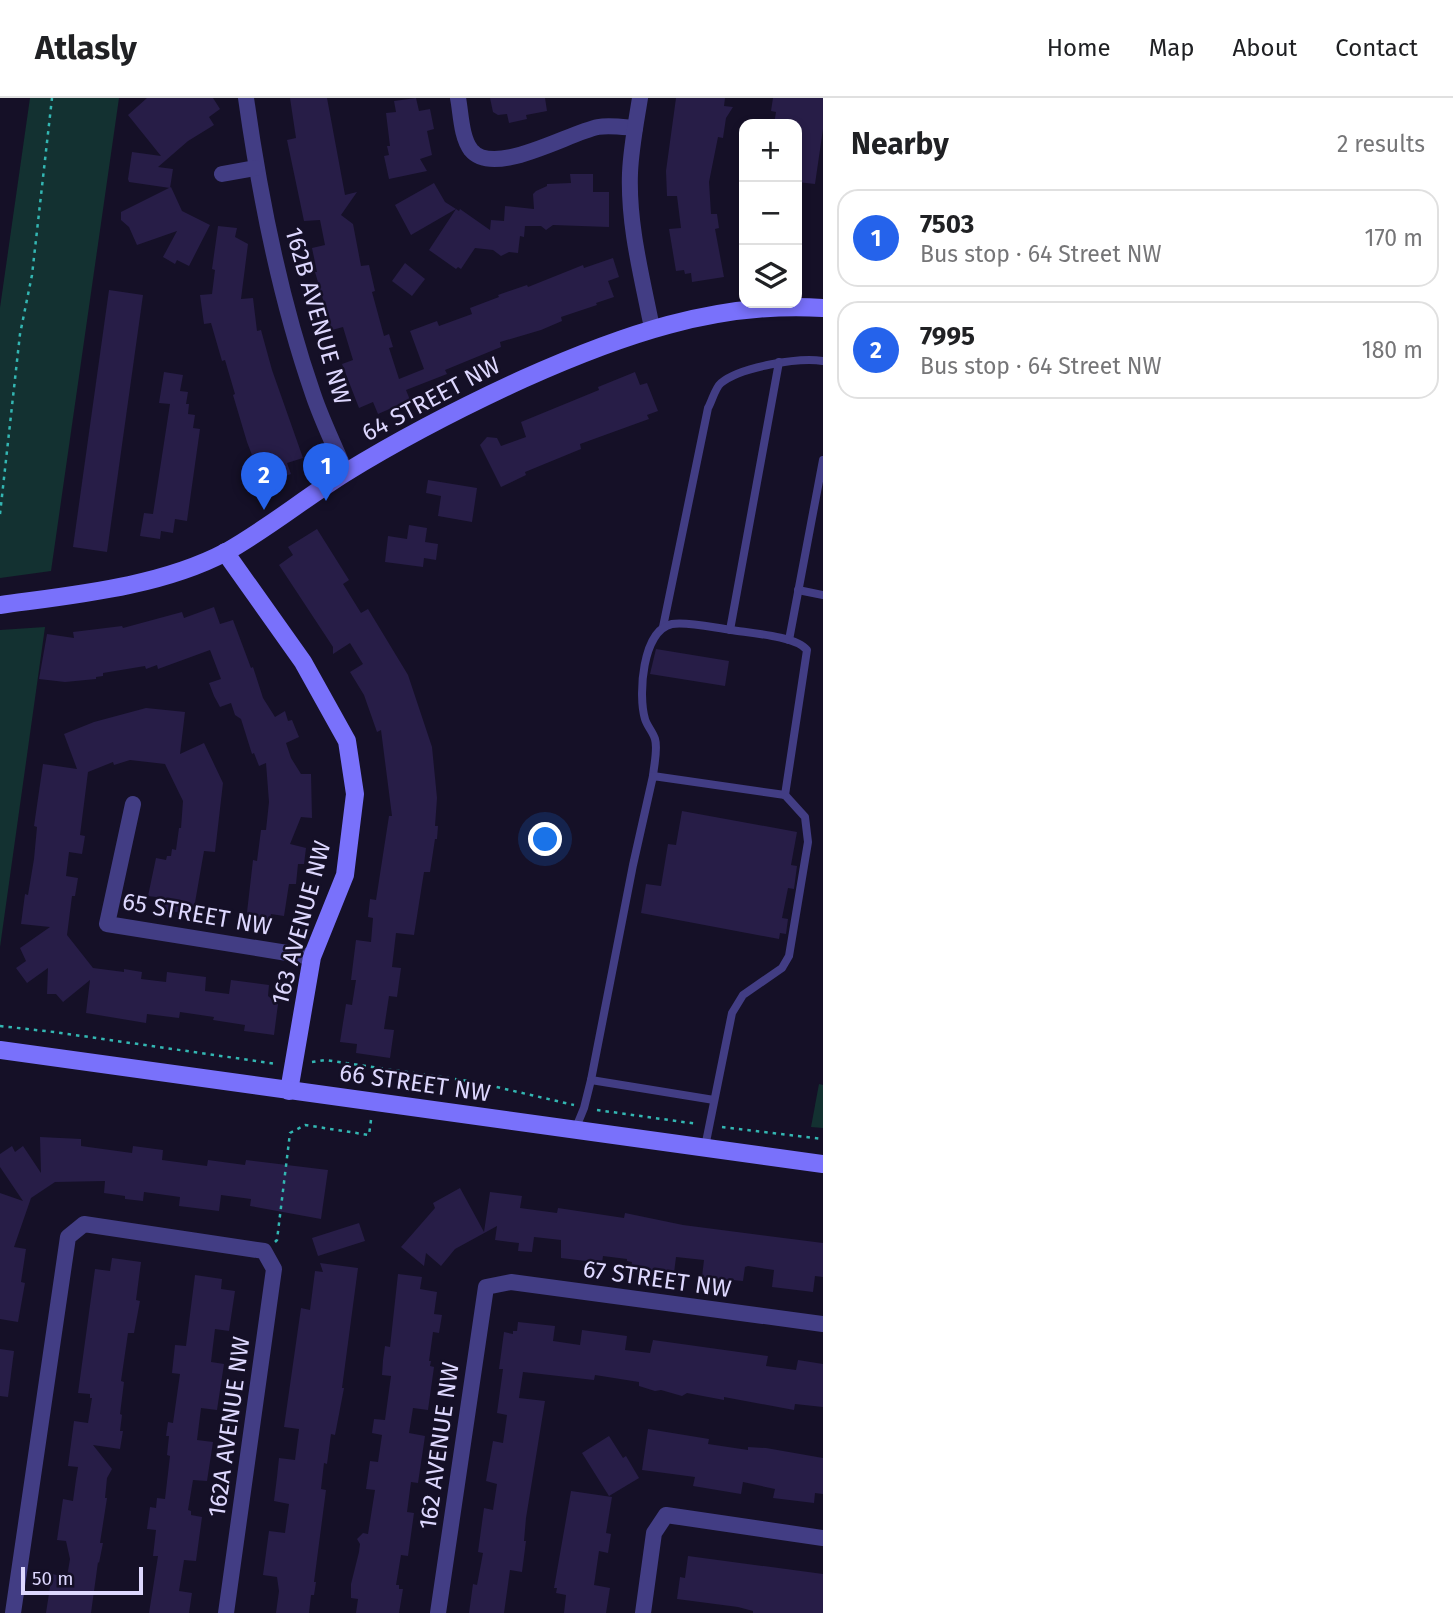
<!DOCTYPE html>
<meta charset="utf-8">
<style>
:root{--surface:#fff;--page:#f2f2f2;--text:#202124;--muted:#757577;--line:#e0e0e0;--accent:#2563eb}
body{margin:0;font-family:"Fira Sans",sans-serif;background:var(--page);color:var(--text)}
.controls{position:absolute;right:21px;top:21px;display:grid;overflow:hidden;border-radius:14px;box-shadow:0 4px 10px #0003}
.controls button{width:63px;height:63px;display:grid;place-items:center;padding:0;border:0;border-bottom:2px solid var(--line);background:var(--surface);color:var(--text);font:35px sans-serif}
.scale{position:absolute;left:21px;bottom:18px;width:122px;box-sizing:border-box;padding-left:7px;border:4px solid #ddd7fe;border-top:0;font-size:19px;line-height:24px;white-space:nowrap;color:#ddd7fe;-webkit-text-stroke:5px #151027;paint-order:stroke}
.you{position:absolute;left:546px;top:742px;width:24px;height:24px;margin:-18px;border:5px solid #fff;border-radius:50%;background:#1a73e8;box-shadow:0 0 0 10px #1a73e833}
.badge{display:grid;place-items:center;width:46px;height:46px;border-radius:50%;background:var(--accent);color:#fff;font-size:23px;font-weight:700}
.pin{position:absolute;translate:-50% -58px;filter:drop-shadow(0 2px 4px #0008)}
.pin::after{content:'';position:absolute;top:37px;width:24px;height:21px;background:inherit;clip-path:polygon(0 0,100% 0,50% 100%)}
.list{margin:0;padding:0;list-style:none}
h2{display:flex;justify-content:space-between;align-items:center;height:91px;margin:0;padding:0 28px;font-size:30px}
h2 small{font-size:23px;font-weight:400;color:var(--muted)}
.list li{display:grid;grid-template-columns:46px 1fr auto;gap:21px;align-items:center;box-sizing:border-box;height:98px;margin:0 14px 14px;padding:0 14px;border:2px solid var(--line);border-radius:21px}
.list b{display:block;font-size:26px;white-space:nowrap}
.list p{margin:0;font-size:23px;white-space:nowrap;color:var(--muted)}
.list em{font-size:23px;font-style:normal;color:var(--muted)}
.icon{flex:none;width:38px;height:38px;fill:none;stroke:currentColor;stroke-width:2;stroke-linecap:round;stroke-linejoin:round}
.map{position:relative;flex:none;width:823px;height:1515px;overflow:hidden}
header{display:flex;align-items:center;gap:42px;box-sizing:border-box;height:98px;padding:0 35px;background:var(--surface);border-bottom:2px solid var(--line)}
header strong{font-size:33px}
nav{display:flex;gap:38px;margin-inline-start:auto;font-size:24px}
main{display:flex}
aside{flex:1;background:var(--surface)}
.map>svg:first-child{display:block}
</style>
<header>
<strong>Atlasly</strong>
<nav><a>Home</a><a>Map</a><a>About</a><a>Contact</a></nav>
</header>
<main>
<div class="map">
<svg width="823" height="1515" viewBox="0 0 823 1515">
<rect width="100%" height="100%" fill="#151027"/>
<g fill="#133131">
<polygon points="30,0 119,0 51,473 0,480 0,210"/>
<polygon points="45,529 0,849 0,532"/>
<polygon points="819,986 823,987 823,1030 811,1029"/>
</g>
<g fill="#271d47">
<polygon points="147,0 213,0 220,11 209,19 214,27 188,43 158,69 173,71 170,90 129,84 128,81 132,54 161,58 128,17"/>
<polygon points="290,0 327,0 345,97 357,94 341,117 353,126 361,168 369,167 375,193 372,194 384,238 389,236 393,249 389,250 399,281 424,271 410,233 437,223 439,228 472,216 470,210 499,199 498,197 527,187 528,189 583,167 584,170 613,160 619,179 608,183 614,199 596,205 597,207 561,219 562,223 541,232 500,244 501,249 445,272 447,276 406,292 410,302 378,316 373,304 359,310 342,266 353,262 343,229 332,232 315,174 317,174 312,150 325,147 320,122 304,123 287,42 296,40"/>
<polygon points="416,0 419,13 430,11 434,31 427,33 432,57 420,61 427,73 389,81 384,58 389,57 387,48 390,48 386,15 396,14 394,3"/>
<polygon points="490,0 545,0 547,13 526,17 527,21 509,25 507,16 498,17 493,14"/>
<polygon points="676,0 725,0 724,8 733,9 726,20 723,40 718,39 709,84 711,116 717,116 719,130 715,131 724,179 692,184 691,175 685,176 684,172 676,173 669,131 681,130 677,98 667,98 666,73"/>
<polygon points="773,0 823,0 823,31 815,86 797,84 797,26 774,26 776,14 771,13"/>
<polygon points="570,76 593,76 593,94 609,94 609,129 553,127 546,132 541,128 525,128 524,139 520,138 518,155 509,154 501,158 493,152 475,150 461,171 458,169 456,171 429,152 456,111 459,113 460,111 490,132 491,122 504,123 505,108 534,111 533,96 536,93 547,88 547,86 571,85"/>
<polygon points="434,85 445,104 456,111 411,137 395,107"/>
<polygon points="171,89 182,113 210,127 189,168 177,162 175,166 163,159 177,133 137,147 129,129 121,122 121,114"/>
<polygon points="218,128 237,130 235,139 248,146 241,201 253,200 257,233 261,232 272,272 303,360 287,365 291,376 266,385 256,355 252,357 247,344 233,297 235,296 225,262 222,263 211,225 204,226 200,197 212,196 215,172 212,171"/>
<polygon points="405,165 425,181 412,198 392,183"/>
<polygon points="109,192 143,197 107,454 73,449"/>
<polygon points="164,274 183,277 180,293 188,294 186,306 189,306 188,316 195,317 193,330 200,331 187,423 175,421 173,435 161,433 160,441 140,438 144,415 153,416 170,306 159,305"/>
<polygon points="635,274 640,287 647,285 658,313 647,317 649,321 580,346 581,351 525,374 526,377 501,389 480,347 487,339 497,340 501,348 526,339 521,324 599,292 598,289"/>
<polygon points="428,382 477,390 472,424 438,418 441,398 426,395"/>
<polygon points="409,427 427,430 425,444 438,446 436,462 424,460 423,469 385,464 388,438 407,441"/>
<polygon points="317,431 349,482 343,486 361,515 368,511 408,577 432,649 437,700 435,728 438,728 437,741 435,741 430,774 424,774 414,837 396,835 392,869 401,870 397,899 389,898 384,931 394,932 390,960 356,955 357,946 340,944 346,906 352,907 356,882 351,882 356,842 371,844 373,820 368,819 370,801 376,802 389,718 392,718 381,632 377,634 364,597 350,574 363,566 350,545 333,556 333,549 279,467 293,457 288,449"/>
<polygon points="214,509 220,526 233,522 251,570 253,569 263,600 275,619 285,613 288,623 292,622 299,639 286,645 291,660 301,676 311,676 312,720 301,719 290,746 306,750 304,766 298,766 296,786 289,786 284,818 271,816 270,826 246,823 253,762 257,763 261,732 266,732 269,704 266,665 259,668 254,655 252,656 241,621 235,617 231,605 220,609 214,598 209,585 221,581 210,552 158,571 157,567 146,571 145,568 103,575 103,578 96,579 96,581 65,584 39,581 47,536 74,540 73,534 122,528 123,530 182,514 184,520"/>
<polygon points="656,551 729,563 725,588 650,576"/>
<polygon points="146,610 185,614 180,656 204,645 223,685 215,754 204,753 193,816 162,812 164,800 148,798 156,760 166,762 167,758 171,758 172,751 176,752 179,730 181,730 183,703 165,666 130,662 114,667 113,664 88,674 80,737 85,738 82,756 69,754 66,778 78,780 75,798 72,798 67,837 93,870 124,874 124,871 142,874 141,881 166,884 167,874 206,879 205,893 229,896 231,882 269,887 268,898 278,906 274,937 244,933 245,927 213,922 214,919 180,914 179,920 147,916 146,925 86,915 90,882 63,904 56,896 47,896 48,870 27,885 16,870 26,863 20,850 50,829 21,826 25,796 28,797 34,761 37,729 34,728 43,666 77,671 64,636 94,624"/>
<polygon points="682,713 797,734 791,767 797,768 794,791 788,790 782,820 788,821 786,836 780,835 779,841 641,815 646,786 661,788 668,746 676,747"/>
<polygon points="40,1039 81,1041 81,1048 132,1055 133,1048 163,1052 162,1062 207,1068 208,1062 245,1067 246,1062 328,1072 321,1121 250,1108 251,1101 221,1097 219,1113 179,1108 180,1099 144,1094 143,1103 125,1101 125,1098 104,1095 105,1083 55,1084 31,1100 14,1149 26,1151 21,1184 25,1185 18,1224 0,1221 0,1095 23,1103 0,1069 0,1056 12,1048 15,1054 23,1048 41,1075"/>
<polygon points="460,1090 484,1134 490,1094 522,1098 520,1110 557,1115 558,1110 624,1120 625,1115 683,1127 823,1145 823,1179 815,1178 813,1194 772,1189 774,1172 748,1168 745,1169 743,1183 702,1179 704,1162 676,1159 674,1175 631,1170 632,1164 627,1163 627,1161 603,1158 602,1165 561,1160 561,1142 534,1139 532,1154 518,1153 519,1145 495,1142 497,1128 455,1151 441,1168 426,1155 424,1168 401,1149 435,1110 433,1105"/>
<polygon points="359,1125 365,1143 318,1158 312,1140"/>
<polygon points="112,1160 141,1164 136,1202 140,1203 134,1235 128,1235 121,1283 124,1284 120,1316 122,1317 120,1333 123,1333 120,1351 93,1347 112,1371 107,1380 105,1400 107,1400 100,1445 103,1445 99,1465 98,1464 91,1515 46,1515 52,1476 67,1479 70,1461 66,1443 57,1442 63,1401 73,1403 76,1381 78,1369 68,1368 74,1323 88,1325 92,1300 90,1300 90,1296 78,1295 95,1171 110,1173"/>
<polygon points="320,1165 358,1170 342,1290 344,1290 335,1337 331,1336 327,1366 324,1365 321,1391 326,1392 314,1484 316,1484 314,1497 311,1497 309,1515 276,1515 279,1493 277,1479 263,1477 269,1433 285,1435 289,1406 274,1403 277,1379 279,1360 295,1362 299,1331 284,1329 301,1210 310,1212 315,1173 323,1174"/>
<polygon points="398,1176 422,1179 420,1191 437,1194 434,1216 442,1217 439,1235 433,1234 429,1263 431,1263 430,1268 434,1269 428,1312 413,1310 409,1335 425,1338 418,1385 411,1384 407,1414 414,1415 408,1458 401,1457 396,1487 399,1487 399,1491 403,1491 399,1515 356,1515 358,1501 351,1500 351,1486 359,1454 360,1446 357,1441 363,1435 368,1436 375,1392 366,1391 370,1363 378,1364 382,1337 372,1335 374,1321 385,1322 391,1278 382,1277 383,1262 385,1248 390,1249"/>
<polygon points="195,1177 222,1181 221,1191 235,1193 229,1233 215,1231 211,1264 224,1266 217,1312 201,1310 197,1342 213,1344 207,1383 193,1382 188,1412 191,1413 191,1417 202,1419 196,1463 184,1462 179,1493 192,1495 189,1515 149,1515 158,1458 153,1458 156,1432 147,1431 150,1409 156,1410 157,1400 165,1401 170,1358 167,1357 169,1338 166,1338 168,1324 173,1325 180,1276 172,1275 175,1247 186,1248"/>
<polygon points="518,1224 555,1228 553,1243 580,1247 582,1232 627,1238 625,1252 650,1255 653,1242 768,1258 766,1268 796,1272 798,1262 823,1266 823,1309 795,1306 794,1312 724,1299 724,1302 687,1295 682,1298 661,1292 655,1293 639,1288 639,1284 595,1277 594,1282 523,1274 519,1300 545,1303 526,1420 524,1443 526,1443 522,1474 510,1472 504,1515 469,1515 473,1486 477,1487 483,1455 478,1454 484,1410 493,1412 497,1386 486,1383 493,1343 503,1345 507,1317 497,1315 503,1271 499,1271 504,1234 513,1236 513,1233 517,1233"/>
<polygon points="0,1251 14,1253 8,1299 0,1298"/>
<polygon points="648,1331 709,1341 708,1346 748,1352 748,1349 766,1350 823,1360 823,1396 815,1395 814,1405 773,1400 775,1391 743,1384 741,1396 693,1388 695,1379 642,1372"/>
<polygon points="609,1338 623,1360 626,1358 639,1380 609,1398 582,1355"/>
<polygon points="571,1393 612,1399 606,1435 611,1436 608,1455 599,1453 594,1487 610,1490 606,1515 564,1515 566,1497 556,1495 557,1490 554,1490"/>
<polygon points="688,1458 823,1476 823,1515 753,1515 753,1513 738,1509 677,1501 680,1479 685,1480"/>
</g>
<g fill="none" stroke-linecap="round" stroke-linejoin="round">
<g stroke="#33b6b2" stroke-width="2.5" stroke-dasharray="3.5 5" stroke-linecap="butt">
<polyline points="0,416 20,236 32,177 52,0"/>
<polyline points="0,928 54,934 277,966"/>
<polyline points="312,964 325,962 475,984 574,1007"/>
<polyline points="597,1012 698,1026"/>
<polyline points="722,1029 823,1041"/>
<polyline points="275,1144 277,1142 290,1035 305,1027 369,1037 371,1022"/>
</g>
<g stroke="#423d84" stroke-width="8">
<polyline points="798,492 823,497"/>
<path d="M663 529 708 310C712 303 715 290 721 285 740 269 799 259 823 263"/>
<polyline points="730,532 779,264"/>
<polyline points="789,542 823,362"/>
<path d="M653 678C654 667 658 651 655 641 653 634 647 628 645 621 638 598 642 532 672 526 686 523 715 530 731 532 749 535 796 538 807 552L785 697"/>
<polyline points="591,982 714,1002"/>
<polyline points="575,1032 584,1010 591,982 633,767 653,678 785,697 805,719 808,744 789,858 782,870 743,897 732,915 705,1049"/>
</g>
<g stroke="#423d84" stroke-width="16">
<path d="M246 0C260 100 280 201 313 296 322 323 335 349 346 375"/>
<path d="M458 0C461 15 461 39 471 52 494 80 568 35 598 29 609 27 623 29 635 30"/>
<path d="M640 0C636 25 631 50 630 75 628 127 642 179 652 230"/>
<polyline points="222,76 255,70"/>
<polyline points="133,706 107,826 312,859"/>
<polyline points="13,1515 68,1139 84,1126 264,1153 274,1171 226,1515"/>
<polyline points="438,1515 486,1189 511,1184 823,1226"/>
<polyline points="643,1515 654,1435 666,1417 823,1440"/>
</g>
<g stroke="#7971fb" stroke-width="18">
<polyline points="225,454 303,564 347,643 355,696 345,777 312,859 289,993"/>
<path d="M0 507C72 497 160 489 226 454 267 431 305 400 345 375 402 340 462 309 523 281 619 238 716 203 823 210"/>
<polyline points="0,952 823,1066"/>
</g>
</g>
<g text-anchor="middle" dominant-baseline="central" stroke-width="5" stroke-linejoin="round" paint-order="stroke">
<g font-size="24" fill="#ddd7fe" stroke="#151027">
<text transform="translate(318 218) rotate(74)">162B AVENUE NW</text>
<text transform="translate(431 301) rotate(-28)">64 STREET NW</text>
<text transform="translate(197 816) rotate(10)">65 STREET NW</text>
<text transform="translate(301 825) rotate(-75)">163 AVENUE NW</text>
<text transform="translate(415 985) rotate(8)">66 STREET NW</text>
<text transform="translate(657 1181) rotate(8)">67 STREET NW</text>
<text transform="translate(229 1329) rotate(-82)">162A AVENUE NW</text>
<text transform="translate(439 1348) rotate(-82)">162 AVENUE NW</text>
</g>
</g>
</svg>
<div class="controls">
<button>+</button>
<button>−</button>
<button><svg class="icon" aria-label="layers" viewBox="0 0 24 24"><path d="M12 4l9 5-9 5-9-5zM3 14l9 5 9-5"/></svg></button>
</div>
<div class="scale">50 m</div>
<div class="you"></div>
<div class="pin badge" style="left:326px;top:403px">1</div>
<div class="pin badge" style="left:264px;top:412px">2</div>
</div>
<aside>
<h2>Nearby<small>2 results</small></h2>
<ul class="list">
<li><span class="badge">1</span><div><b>7503</b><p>Bus stop · 64 Street NW</p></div><em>170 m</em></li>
<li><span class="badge">2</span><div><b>7995</b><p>Bus stop · 64 Street NW</p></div><em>180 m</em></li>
</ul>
</aside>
</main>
